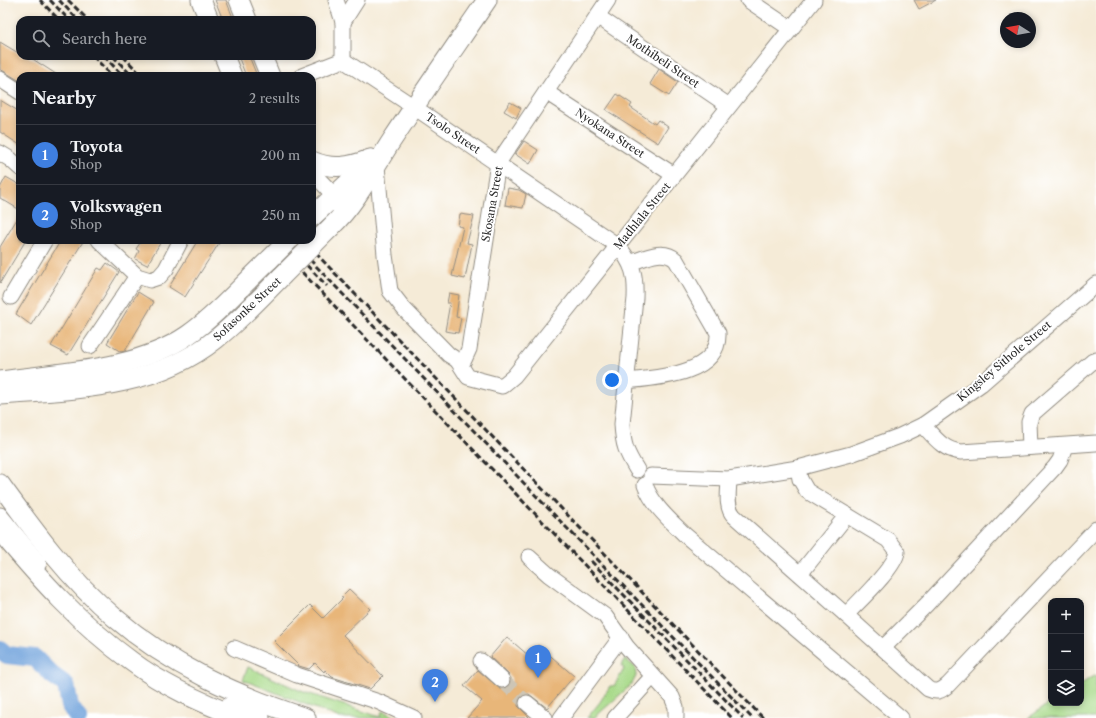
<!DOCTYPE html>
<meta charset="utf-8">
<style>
:root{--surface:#171b24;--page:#242831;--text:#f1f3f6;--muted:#9ea1a6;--line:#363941;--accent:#c8321e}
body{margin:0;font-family:"Libre Caslon Text",serif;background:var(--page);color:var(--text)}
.controls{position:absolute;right:12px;bottom:12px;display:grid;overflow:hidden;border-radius:8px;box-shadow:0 2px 6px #0003}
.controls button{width:36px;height:36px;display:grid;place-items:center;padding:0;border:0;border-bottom:1px solid var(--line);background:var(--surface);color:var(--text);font:20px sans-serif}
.compass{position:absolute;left:1000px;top:12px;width:36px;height:36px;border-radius:50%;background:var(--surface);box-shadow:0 2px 6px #0003;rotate:281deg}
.you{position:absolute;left:612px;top:380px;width:14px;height:14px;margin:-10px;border:3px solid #fff;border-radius:50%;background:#1a73e8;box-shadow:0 0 0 6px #1a73e833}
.badge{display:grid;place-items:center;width:26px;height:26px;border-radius:50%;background:var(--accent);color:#fff;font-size:13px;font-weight:700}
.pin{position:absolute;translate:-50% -33px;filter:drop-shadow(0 1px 2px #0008)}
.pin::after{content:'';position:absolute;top:21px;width:14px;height:12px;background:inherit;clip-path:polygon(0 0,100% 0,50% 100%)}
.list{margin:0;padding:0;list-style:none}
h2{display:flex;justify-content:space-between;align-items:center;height:52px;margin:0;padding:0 16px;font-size:17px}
h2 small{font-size:13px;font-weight:400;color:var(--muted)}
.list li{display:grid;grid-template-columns:26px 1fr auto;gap:12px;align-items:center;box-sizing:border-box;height:60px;padding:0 16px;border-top:1px solid var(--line)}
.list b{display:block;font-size:15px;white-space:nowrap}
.list p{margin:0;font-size:13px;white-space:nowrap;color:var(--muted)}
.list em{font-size:13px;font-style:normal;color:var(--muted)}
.icon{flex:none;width:22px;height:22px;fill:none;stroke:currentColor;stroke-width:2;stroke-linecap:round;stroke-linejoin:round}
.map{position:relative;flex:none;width:1096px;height:718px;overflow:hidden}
.search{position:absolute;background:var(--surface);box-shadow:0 2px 6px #0003;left:16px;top:16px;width:300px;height:44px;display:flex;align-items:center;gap:10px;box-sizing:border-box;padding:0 14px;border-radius:12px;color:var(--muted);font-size:15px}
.panel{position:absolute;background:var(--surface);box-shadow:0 2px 6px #0003;left:16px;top:72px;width:300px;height:172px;border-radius:12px}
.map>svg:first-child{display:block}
</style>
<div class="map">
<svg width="1096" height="718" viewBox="0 0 1096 718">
<rect width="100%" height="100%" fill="#fff"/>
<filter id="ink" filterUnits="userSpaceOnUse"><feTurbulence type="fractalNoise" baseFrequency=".025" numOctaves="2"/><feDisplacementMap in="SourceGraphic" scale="8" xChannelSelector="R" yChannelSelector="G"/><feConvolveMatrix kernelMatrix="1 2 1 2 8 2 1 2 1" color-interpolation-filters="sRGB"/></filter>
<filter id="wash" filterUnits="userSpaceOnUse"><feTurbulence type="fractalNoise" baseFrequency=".012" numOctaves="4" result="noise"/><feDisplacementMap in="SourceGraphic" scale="16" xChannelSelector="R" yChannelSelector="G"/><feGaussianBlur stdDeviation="0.9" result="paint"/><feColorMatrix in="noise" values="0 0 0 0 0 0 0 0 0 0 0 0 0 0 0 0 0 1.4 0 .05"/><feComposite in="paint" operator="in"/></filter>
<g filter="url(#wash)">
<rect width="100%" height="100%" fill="#f5ebd7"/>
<g fill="#a8da89" stroke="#6a825a">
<polygon points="625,659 635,667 636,676 632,684 594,718 587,718 600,702 610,686 614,686 624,669 622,666"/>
<polygon points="248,667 301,691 380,717 382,711 398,718 340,718 243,680"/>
<polygon points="1096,675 1096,718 1028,718 1051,702 1081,703 1081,684"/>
</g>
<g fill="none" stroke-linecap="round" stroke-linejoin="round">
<polyline stroke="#70a2db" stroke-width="18" points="0,649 7,655 35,658 52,675 66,685 70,706 78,718"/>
</g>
<g id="blocks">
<g fill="#e8b679">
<polygon points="215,0 226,0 234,20 223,20"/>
<polygon points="914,0 936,0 919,9"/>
<polygon points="0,42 20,54 20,56 28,56 59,76 20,76 20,81 0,69"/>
<polygon points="238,56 249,56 257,76 246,76"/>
<polygon points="659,69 678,82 669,96 650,84"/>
<polygon points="617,94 632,104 630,107 655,124 658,120 668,127 658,143 606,110"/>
<polygon points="0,100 20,112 20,145 0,132"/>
<polygon points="510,102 521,108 516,118 504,111"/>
<polygon points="524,141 538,150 530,164 515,154"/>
<polygon points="6,177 20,185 20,210 0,198 0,188"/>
<polygon points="508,188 519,190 526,194 523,208 505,205"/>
<polygon points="20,214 20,240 26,240 0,283 0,247"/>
<polygon points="460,214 474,216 467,243 472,244 465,279 452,276 463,227 458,226"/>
<polygon points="61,240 84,240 31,325 16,314"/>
<polygon points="142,240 162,240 147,265 135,259 139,251 136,249"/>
<polygon points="198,240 221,240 185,297 169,287"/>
<polygon points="107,263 119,272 68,355 51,346 98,268 102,270"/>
<polygon points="138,292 154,302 125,351 121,352 107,343"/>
<polygon points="449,293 459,295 456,317 461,318 458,333 445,331 450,303 447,303"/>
<polygon points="349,589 370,609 343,635 383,676 370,689 332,677 325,670 324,672 315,663 309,669 299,666 274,641 310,605 323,618 343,598 341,597"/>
<polygon points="507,637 529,656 538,645 574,676 547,708 529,694 524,694 520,697 518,701 518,706 529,717 528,718 467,718 482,701 464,686 478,670 500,689 505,688 509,686 511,682 511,678 508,674 490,657"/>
</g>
</g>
</g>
<g filter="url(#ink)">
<use href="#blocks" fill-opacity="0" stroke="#908b81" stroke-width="1"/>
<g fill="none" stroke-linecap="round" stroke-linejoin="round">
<polyline stroke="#cdc5b5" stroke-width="15" stroke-dasharray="15 8" stroke-linecap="butt" points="502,680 527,703"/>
<g stroke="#908b81" stroke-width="17">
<g id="minor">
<polyline points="336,0 343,22 343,60"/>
<polyline points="748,0 791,29"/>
<polyline points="597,16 729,106"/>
<polyline points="343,22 357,0"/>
<path d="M302 76 343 60 414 107 618 246C633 264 636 275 635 298L622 424C623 445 626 452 637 470"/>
<polyline points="0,79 20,92"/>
<polyline points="546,92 674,175"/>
<polyline points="0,153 10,159 20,168"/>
<polyline points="377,166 385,255 390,291 404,309 449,355 457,360 464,360 469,349 498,163 608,0"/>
<path d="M312 172C318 180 338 196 337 205"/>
<polyline points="99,240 137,276 150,280 159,277 166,269 181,240"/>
<polyline points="11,297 45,240"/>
<polyline points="90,346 137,276"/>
<polyline points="457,360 468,377 502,386 514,376 814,0"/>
<path d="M626 381C656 378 720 375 718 333L676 260C663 248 645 258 630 263"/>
<path d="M923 425C935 438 943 450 961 452L1096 443"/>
<polyline points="1030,447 1029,422 1032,414 1093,361 1096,360"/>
<path d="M798 468 800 479 807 491 888 540 897 552C895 568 858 602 846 615"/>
<polyline points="651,476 729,479 773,472 798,468 851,454 900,436 923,425 981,384 1096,284"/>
<path d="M729 479C729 490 725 507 734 516L846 615 928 689C937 693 941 691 948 685L1096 529"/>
<path d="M645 485C653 506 670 520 685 535L901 718"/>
<polyline points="0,515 39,563"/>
<polyline points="529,557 549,575 605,616 627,647 672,697 676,707 676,718"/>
<polyline points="800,574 847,515"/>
<polyline points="234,648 297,675 379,702 414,718"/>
<polyline points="883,648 927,604 1055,467 1060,460 1065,446"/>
<polyline points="481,661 502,680"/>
<polyline points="527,703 545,718"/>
<polyline points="229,705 262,718"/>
<polyline points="561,718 621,637"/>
<polyline points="615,718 653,676"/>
</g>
</g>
<g stroke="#908b81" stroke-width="21">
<g id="major">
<polyline points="201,0 209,20"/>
<polyline points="239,0 247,20"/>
<polyline points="224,56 232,76"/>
<polyline points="262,56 270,76"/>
<path d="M312 161C332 170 350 167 370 159"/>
<polyline points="312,217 346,185 371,159"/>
<path d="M331 227C357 202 373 169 392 140 423 93 455 47 487 0"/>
<path d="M0 381C61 372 136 371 188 335 218 314 243 284 270 259"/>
<path d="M0 395C75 389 154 389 216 339 240 320 261 297 282 276"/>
<path d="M0 484C34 531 69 579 114 617 170 665 235 695 306 718"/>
<path d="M0 531C39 578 80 624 131 661 164 686 202 703 241 718"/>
</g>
</g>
<use href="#minor" stroke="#fff" stroke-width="15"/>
<use href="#major" stroke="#fff" stroke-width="19"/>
<g stroke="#2b2b2b" stroke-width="3" stroke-dasharray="6 3" stroke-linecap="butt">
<polyline points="40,0 59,20"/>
<polyline points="50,0 69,20"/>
<polyline points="59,0 78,20"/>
<polyline points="68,0 88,20"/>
<polyline points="93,56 112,76"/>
<polyline points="104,56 123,76"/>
<polyline points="113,56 132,76"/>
<polyline points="123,56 142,76"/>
<polyline points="271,240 732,718"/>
<polyline points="282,240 327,286"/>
<polyline points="291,240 564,525 752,718"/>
<polyline points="303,240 763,718"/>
<polyline points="591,561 743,718"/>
</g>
<g stroke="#908b81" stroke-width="21" stroke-linecap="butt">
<g id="major-bridge">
<polyline points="270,259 289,240"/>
<polyline points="282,276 331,227"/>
</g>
</g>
<use href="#major-bridge" stroke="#fff" stroke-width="19"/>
</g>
</g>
<g text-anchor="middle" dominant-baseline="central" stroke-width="4" stroke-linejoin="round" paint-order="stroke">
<g font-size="11" fill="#2b2b2b" stroke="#fff">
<text transform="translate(663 61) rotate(34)">Mothibeli Street</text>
<text transform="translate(453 133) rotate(34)">Tsolo Street</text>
<text transform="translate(610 133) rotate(33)">Nyokana Street</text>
<text transform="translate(492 204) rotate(-80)">Skosana Street</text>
<text transform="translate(642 216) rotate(-51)">Madhlala Street</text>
<text transform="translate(247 309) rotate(-43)">Sofasonke Street</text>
<text transform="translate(1004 361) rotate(-40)">Kingsley Sithole Street</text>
</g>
</g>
</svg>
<div class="controls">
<button>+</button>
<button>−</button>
<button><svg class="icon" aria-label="layers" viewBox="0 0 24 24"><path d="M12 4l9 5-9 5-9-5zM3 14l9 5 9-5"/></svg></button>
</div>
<svg class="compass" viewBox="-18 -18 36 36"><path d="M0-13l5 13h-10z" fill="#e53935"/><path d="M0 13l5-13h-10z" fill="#9ea1a6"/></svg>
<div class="you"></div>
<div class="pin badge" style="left:538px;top:678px;background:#3f7fe0">1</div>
<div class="pin badge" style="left:435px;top:702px;background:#3f7fe0">2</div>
<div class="search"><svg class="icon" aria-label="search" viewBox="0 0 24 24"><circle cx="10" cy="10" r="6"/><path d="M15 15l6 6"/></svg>Search here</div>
<section class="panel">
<h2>Nearby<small>2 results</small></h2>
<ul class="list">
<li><span class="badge" style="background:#3f7fe0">1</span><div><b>Toyota</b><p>Shop</p></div><em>200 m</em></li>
<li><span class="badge" style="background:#3f7fe0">2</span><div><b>Volkswagen</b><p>Shop</p></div><em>250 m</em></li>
</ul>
</section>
</div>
